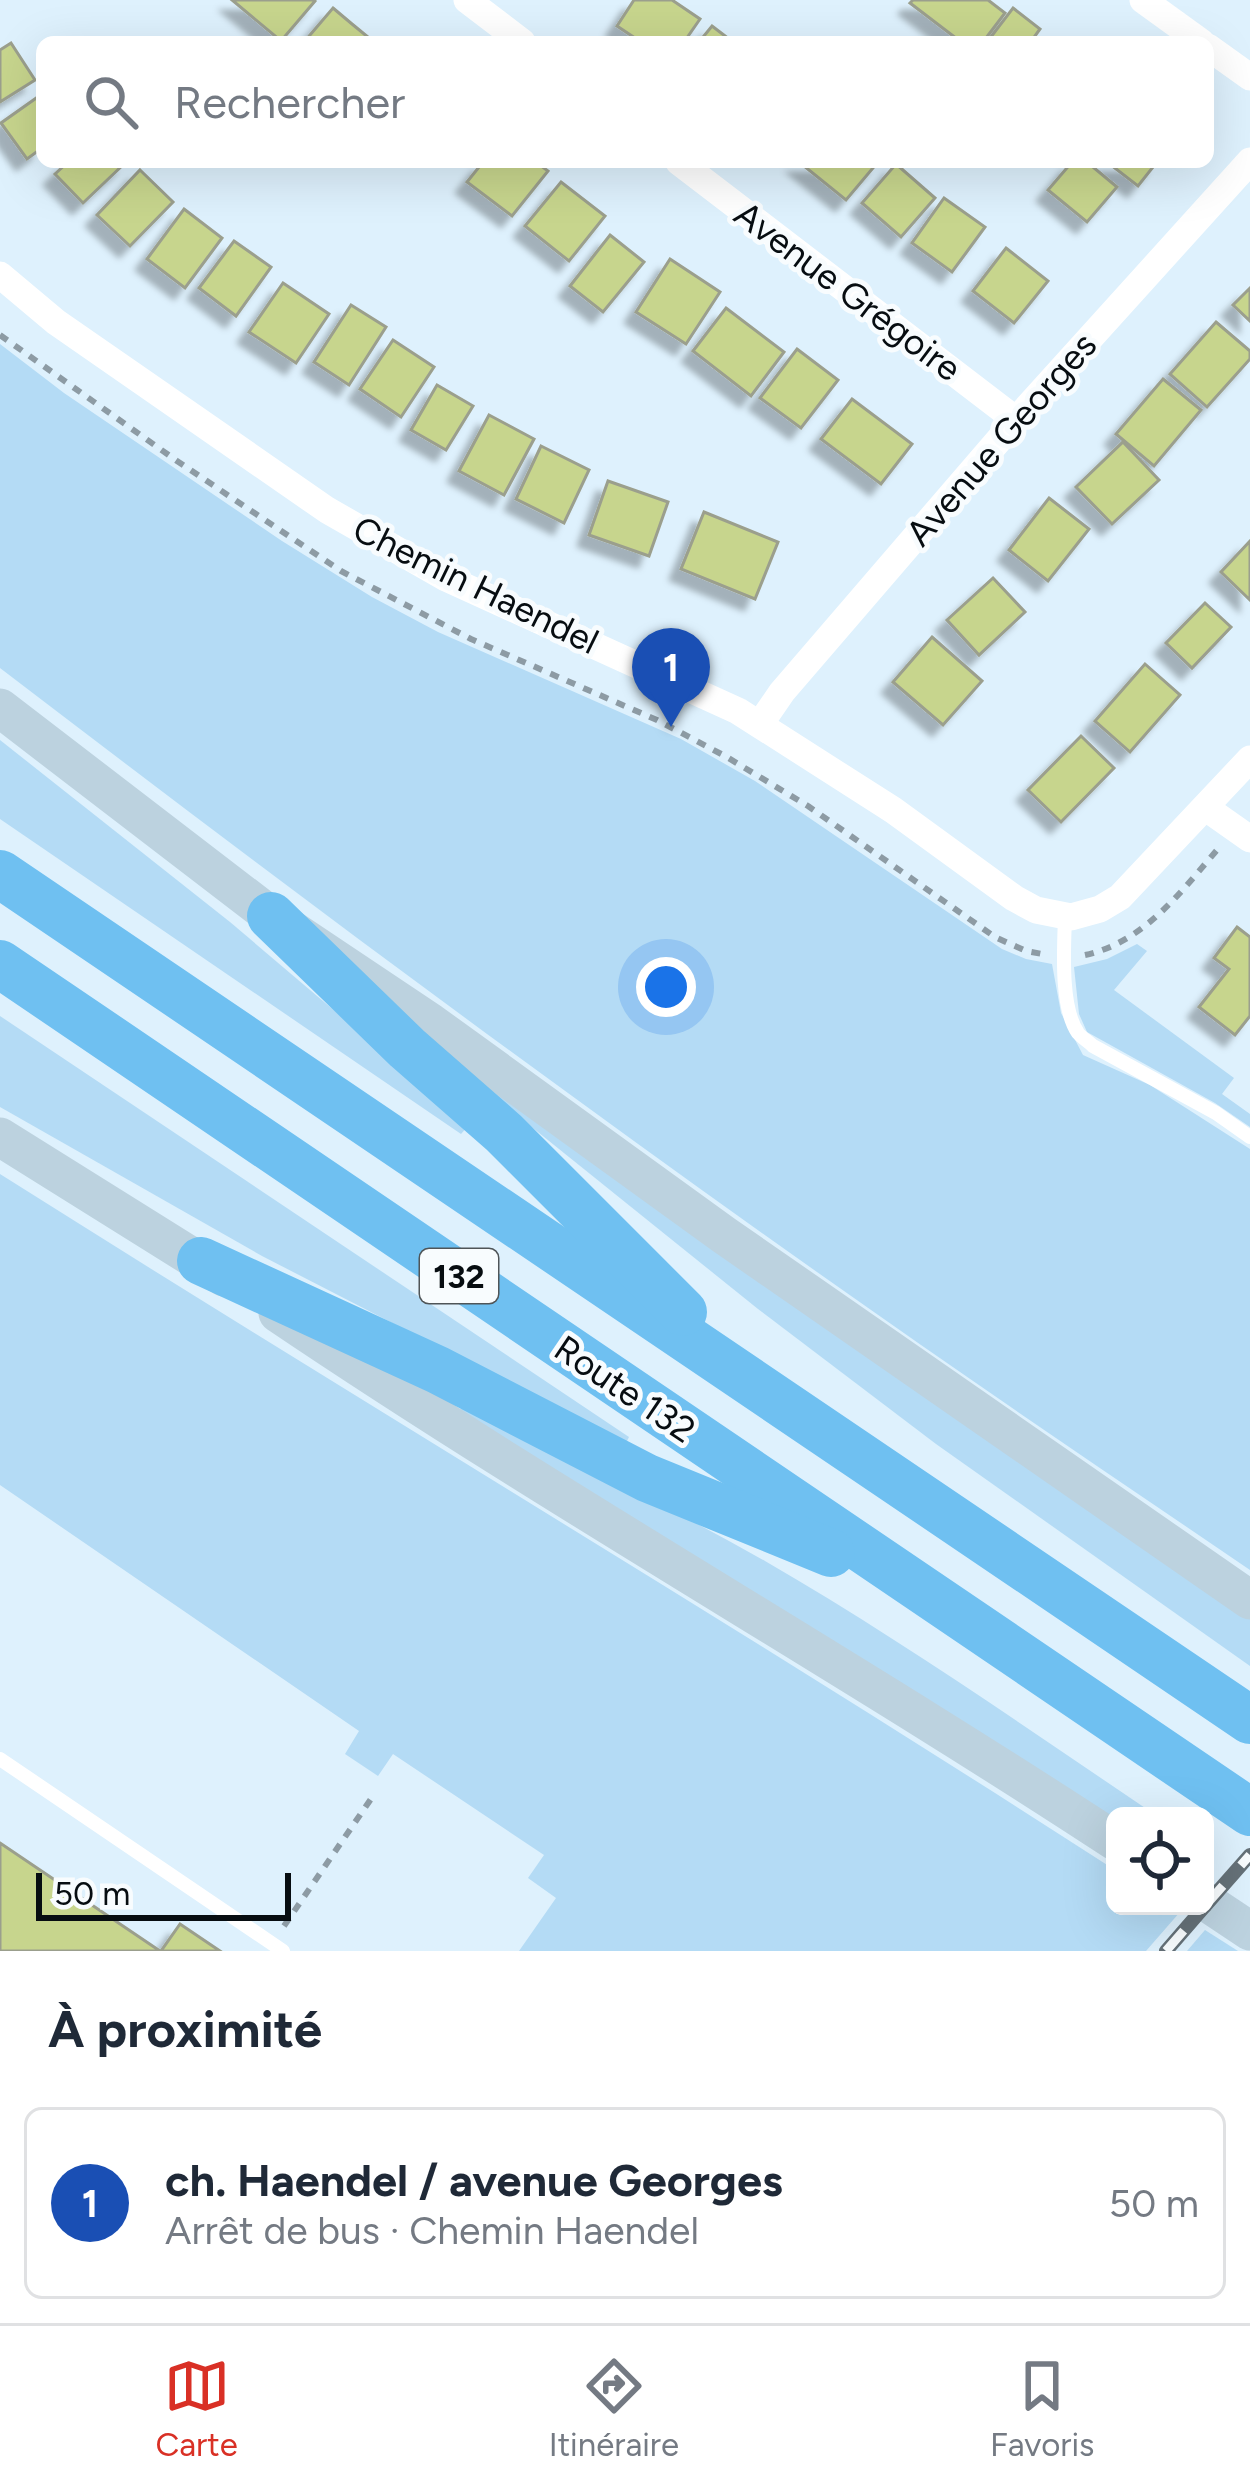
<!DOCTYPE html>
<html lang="fr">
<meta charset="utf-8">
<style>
:root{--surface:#fff;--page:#f2f2f3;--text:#1f2937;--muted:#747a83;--line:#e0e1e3;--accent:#d93025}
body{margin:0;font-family:Figtree,sans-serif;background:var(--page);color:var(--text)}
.controls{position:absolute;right:36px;bottom:36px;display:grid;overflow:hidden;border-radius:18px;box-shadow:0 12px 48px #0002}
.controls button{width:108px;height:108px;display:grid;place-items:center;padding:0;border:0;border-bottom:3px solid var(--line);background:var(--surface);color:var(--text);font:60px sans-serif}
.scale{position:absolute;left:36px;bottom:30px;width:255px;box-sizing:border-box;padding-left:12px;border:6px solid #070d11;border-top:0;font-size:33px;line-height:42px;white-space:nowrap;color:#070d11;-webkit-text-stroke:9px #f8fcfe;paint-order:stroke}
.you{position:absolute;left:666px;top:987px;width:42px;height:42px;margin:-30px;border:9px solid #fff;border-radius:50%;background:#1a73e8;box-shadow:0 0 0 18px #1a73e833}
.badge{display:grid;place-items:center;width:78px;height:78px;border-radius:50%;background:var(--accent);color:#fff;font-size:39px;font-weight:700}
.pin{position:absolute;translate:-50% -99px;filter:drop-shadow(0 3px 6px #0008)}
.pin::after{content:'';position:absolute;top:63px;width:42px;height:36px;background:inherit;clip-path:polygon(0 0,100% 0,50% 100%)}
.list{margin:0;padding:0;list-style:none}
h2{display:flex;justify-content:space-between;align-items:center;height:156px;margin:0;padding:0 48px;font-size:51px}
h2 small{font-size:39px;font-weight:400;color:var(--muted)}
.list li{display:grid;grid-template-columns:78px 1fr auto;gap:36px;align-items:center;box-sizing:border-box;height:192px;margin:0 24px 24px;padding:0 24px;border:3px solid var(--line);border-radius:18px}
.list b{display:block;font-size:45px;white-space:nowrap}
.list p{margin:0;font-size:39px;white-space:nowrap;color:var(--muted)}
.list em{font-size:39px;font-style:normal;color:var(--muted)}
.icon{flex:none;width:66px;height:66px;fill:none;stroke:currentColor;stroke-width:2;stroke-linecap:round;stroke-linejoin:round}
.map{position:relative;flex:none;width:1250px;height:1951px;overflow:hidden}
.search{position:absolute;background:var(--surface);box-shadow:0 12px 48px #0002;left:36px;right:36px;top:36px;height:132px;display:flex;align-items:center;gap:30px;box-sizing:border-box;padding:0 42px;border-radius:18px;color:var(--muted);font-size:45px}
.sheet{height:372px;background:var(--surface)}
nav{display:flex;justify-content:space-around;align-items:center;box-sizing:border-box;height:168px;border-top:3px solid var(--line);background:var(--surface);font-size:33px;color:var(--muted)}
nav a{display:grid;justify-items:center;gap:6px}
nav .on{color:var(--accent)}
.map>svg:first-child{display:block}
</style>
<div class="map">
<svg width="1250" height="1951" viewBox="0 0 1250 1951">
<defs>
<filter id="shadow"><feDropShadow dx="-11" dy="11" stdDeviation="3" flood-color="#0004"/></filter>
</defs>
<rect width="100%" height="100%" fill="#def1fd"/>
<g fill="#b4dbf5">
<path d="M0 344 64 393 282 541 372 597 438 632 681 739 755 781 1002 949 1026 959 1052 964 1061 1013 1083 1055 1150 1085 1250 1149V1570C1140 1495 1030 1421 921 1345 608 1127 302 899 0 668Z"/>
<polygon points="0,740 230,922 469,1125 461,1134 0,819"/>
<polygon points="1137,944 1147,951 1114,990 1234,1078 1222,1094 1250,1114 1250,1127 1215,1103 1087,1032 1079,1014 1074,967 1107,959"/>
<polygon points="0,1016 629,1437 626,1443 262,1256 0,1107"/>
<polygon points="452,1063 1250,1616 1250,1666 936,1444 758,1309"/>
<path d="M0 1174C370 1408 747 1632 1115 1870V1906H1171L1180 1912 1146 1951H519L556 1898 528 1878 544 1855 393 1754 378 1776 345 1754 359 1731 0 1485Z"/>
<path d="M463 1405C564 1456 666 1505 765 1561 900 1639 1028 1729 1157 1816H1115V1823L457 1414Z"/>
<polygon points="1205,1930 1238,1951 1187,1951"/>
</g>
<g fill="#c7d58d" stroke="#9b9f8d" stroke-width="3" filter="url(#shadow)">
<polygon points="232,0 314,0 315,1 281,41"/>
<polygon points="634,0 672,0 700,19 684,42 641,42 617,26"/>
<polygon points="913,0 988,0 1005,13 983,42 961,42 910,3"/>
<polygon points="333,8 352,24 374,42 304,42"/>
<polygon points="1013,8 1040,29 1032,40 1035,42 987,42"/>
<polygon points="712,26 733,42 699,42"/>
<polygon points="11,43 35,80 0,102 0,50"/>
<polygon points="42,94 42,148 27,159 1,123"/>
<polygon points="68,162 126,162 83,203 55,174"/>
<polygon points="483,162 536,162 548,171 512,216 467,182"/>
<polygon points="799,162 878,162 846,200"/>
<polygon points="1072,162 1087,162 1117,187 1087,222 1048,190"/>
<polygon points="1107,162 1157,162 1138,186"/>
<polygon points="896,164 935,198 901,237 862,203"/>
<polygon points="140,170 173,202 130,246 97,215"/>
<polygon points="561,182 605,216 569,261 525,226"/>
<polygon points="944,198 985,227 952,272 912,243"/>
<polygon points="184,209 222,238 185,288 147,259"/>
<polygon points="610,235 644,262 603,312 570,286"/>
<polygon points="234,241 271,267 236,316 199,288"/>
<polygon points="1006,248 1048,281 1014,323 973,291"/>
<polygon points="670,259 720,292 686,344 636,312"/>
<polygon points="283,283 329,314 296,363 249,332"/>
<polygon points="1250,288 1250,321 1233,305"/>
<polygon points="351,305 386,327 349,385 314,362"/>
<polygon points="726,308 784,352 751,396 693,351"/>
<polygon points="1216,322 1250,351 1250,359 1207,407 1170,374"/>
<polygon points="393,340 434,367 401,417 360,389"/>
<polygon points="797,349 838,380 801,428 760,398"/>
<polygon points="1163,379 1201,410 1154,466 1116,434"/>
<polygon points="437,385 473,406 446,450 411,430"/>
<polygon points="852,399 912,444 881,484 821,439"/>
<polygon points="489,415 534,439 504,495 459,471"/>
<polygon points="1123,442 1159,480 1112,524 1076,487"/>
<polygon points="541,446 589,470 564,523 516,499"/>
<polygon points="608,481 668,502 649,556 589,535"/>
<polygon points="1049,498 1089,529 1048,581 1009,550"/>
<polygon points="704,512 778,542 755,599 681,569"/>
<polygon points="1250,541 1250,600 1221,572"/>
<polygon points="993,578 1025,612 979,655 947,620"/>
<polygon points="1205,603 1231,627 1192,668 1166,643"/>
<polygon points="932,637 982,681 943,725 893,682"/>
<polygon points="1145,664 1180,695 1130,752 1095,721"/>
<polygon points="1081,736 1114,768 1061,822 1028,790"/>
<polygon points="1237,927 1250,937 1250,1016 1235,1035 1199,1007 1229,969 1214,958"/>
<polygon points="0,1843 160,1951 0,1951"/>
<polygon points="180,1924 220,1951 161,1951"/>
</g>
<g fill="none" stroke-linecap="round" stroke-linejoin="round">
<g stroke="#8d9ba4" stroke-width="6" stroke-dasharray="9 9" stroke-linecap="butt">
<polyline points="0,335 177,461 341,571 471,639 657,720 725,756 808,806 995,937 1026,951 1042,954"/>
<path d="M1085 955C1144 942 1179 894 1217 850"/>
<polyline points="284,1926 373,1796"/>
</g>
<g stroke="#fff" stroke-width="14">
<path d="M1065 917C1064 948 1060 1007 1078 1033 1082 1038 1088 1041 1093 1046L1216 1113 1250 1137"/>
<polyline points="0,1759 283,1951"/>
</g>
<g stroke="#fff" stroke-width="27">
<polyline points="467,0 522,42"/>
<polyline points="1143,0 1201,42"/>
<polyline points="1208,47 1250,77"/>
<polyline points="679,162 1016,420"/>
<polyline points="0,275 56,322 327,510 446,578 738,711 893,810 1014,898 1036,910 1071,917 1100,909 1120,897 1250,759"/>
<polyline points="760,724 782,692 1016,420 1250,161"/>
<polyline points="1206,808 1250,839"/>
</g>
<g stroke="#bcd2df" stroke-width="39">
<polyline points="0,708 271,916 431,1023 724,1235 1250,1600"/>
<polyline points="0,1137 224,1277"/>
<path d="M278 1313C552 1498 839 1660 1115 1841"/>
<polyline points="1205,1901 1250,1931"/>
</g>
<g stroke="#6fc0f1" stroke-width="48">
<polyline points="0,874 1250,1720"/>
<polyline points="271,916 407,1048 504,1133 683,1312"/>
<polyline points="0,964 1250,1812"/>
<polyline points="201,1261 438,1370 647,1478 831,1553"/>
</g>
<g stroke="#657178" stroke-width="14">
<g id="rail">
<polyline points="1205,1906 1250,1855"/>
<polyline points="1166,1951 1205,1906"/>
</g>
</g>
<use href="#rail" stroke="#f8fcfe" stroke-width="9" stroke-dasharray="27" stroke-linecap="butt"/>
</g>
<g text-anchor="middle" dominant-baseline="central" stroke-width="10" stroke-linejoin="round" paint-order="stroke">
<rect fill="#f8fcfe" stroke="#4f5558" stroke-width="3" x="420" y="1249" width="78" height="54" rx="9"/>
<g font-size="33" font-weight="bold" fill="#070d11">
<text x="459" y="1276">132</text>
</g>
<g font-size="36" fill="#070d11" stroke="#f8fcfe">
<text transform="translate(848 291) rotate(37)">Avenue Grégoire</text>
<text transform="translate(1001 439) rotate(-49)">Avenue Georges</text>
<text transform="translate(476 585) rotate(26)">Chemin Haendel</text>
<text transform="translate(625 1389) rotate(34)">Route 132</text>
</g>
</g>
</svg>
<div class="controls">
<button><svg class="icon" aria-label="locate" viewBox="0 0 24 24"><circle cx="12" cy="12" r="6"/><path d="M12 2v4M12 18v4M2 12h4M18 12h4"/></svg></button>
</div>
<div class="scale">50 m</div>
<div class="you"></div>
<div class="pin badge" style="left:671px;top:727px;background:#1a4fb4">1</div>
<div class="search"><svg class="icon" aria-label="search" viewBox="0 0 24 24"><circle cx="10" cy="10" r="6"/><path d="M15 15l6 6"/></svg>Rechercher</div>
</div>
<section class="sheet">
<h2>À proximité<small></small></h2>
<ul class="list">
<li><span class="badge" style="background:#1a4fb4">1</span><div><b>ch. Haendel / avenue Georges</b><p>Arrêt de bus · Chemin Haendel</p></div><em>50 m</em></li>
</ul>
</section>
<nav>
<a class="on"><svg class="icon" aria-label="map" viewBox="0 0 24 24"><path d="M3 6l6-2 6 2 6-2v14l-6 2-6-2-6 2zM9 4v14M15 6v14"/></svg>Carte</a>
<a><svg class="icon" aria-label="directions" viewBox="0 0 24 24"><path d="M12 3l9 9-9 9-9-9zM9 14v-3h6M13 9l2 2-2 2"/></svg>Itinéraire</a>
<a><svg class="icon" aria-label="saved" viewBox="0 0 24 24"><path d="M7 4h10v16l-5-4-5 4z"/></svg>Favoris</a>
</nav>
